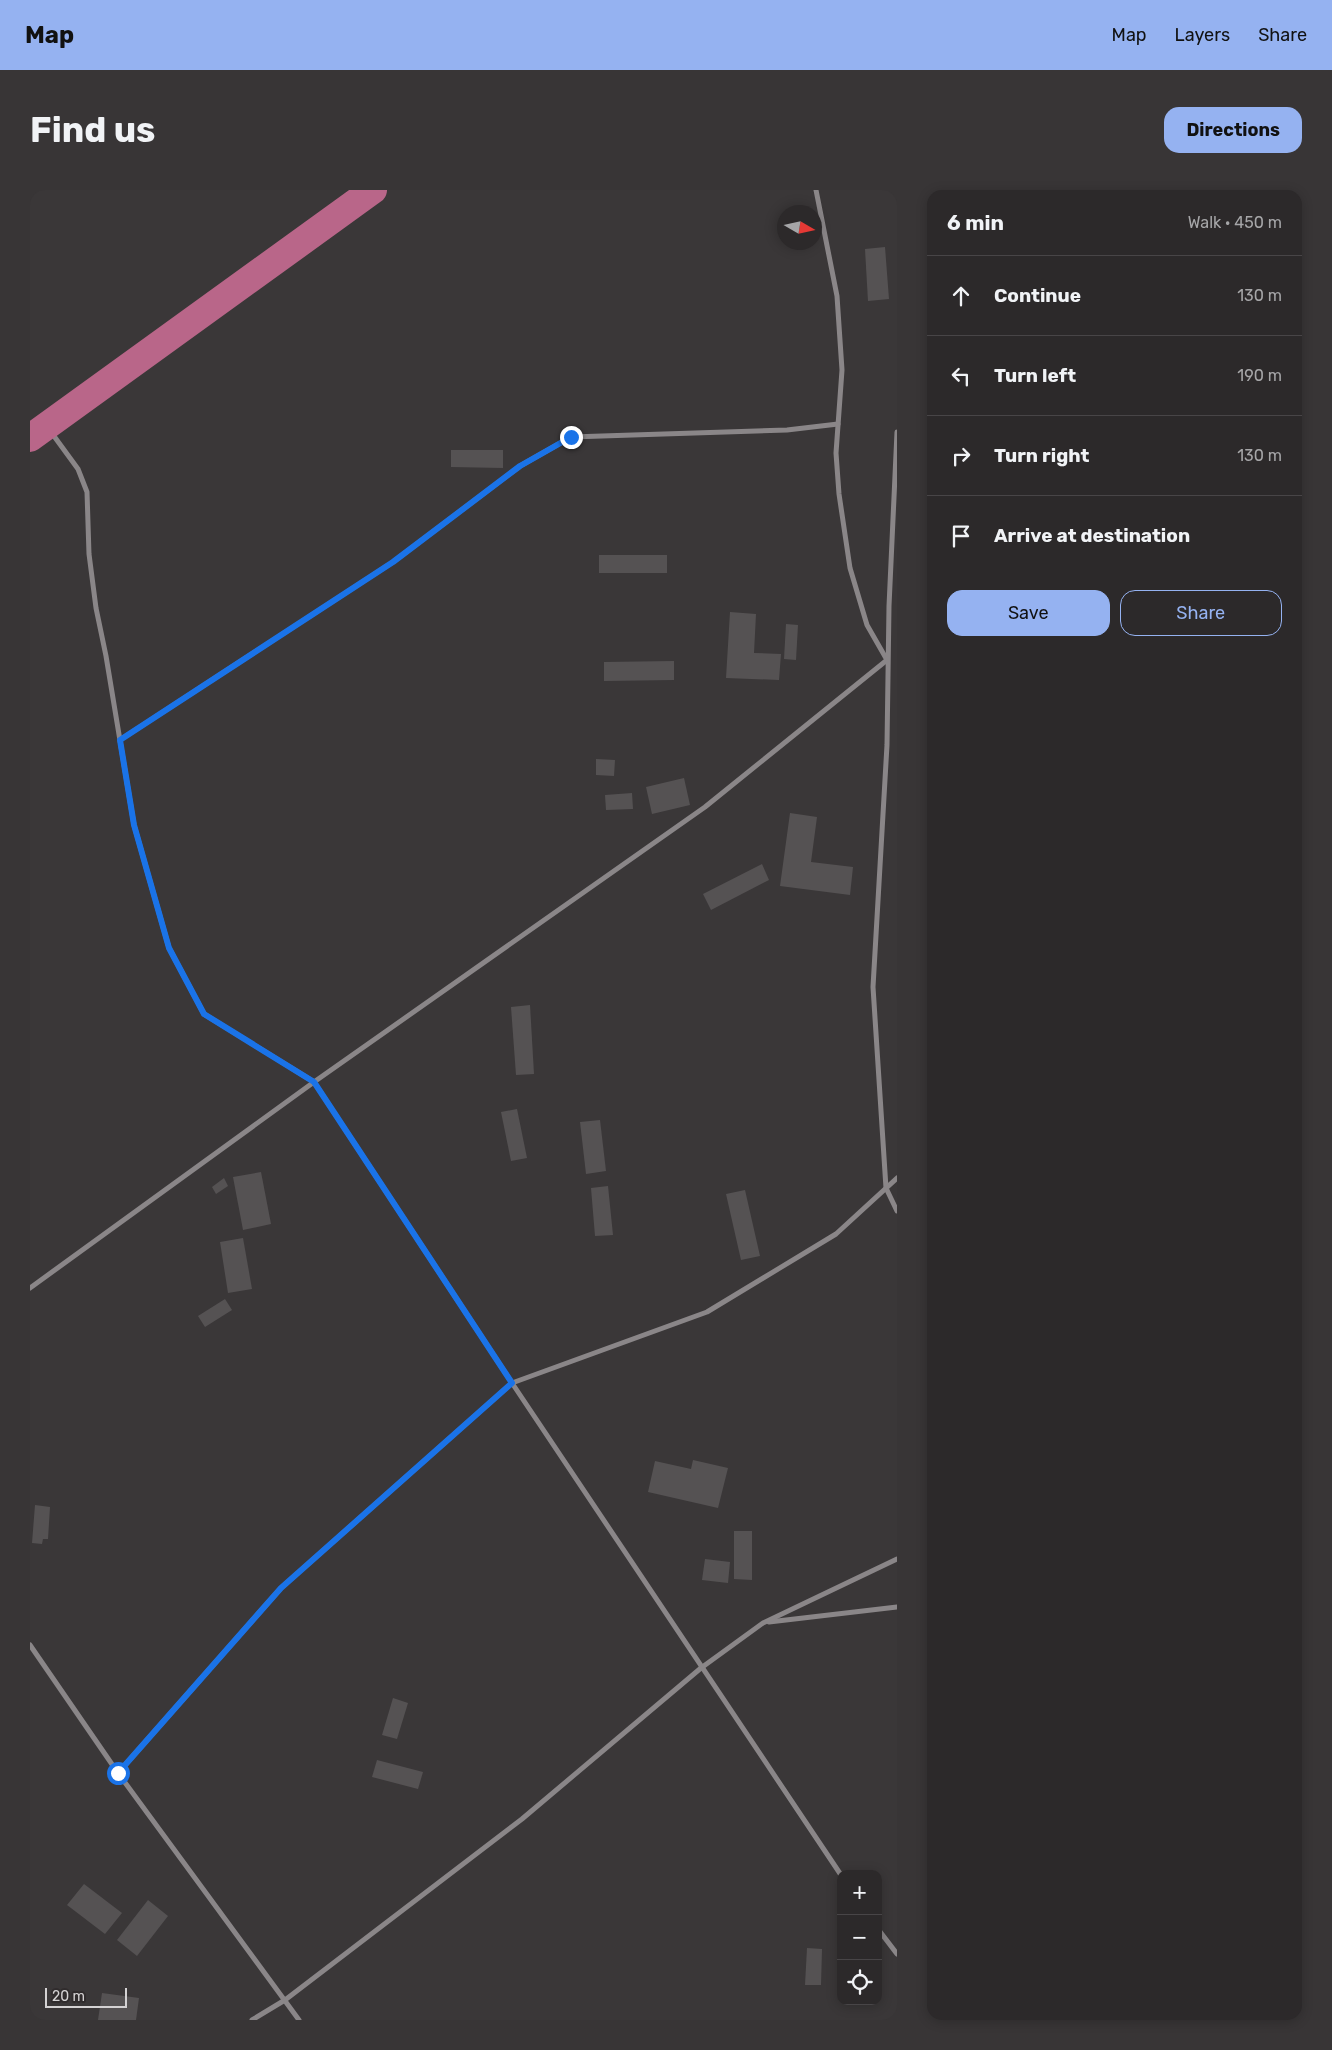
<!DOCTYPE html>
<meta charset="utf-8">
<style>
:root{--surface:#2c292a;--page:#383536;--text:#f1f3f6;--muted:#a6a6a8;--line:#484547;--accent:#95b2f1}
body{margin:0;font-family:Rubik,sans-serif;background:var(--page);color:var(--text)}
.controls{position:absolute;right:15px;bottom:15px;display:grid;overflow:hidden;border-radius:10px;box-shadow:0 2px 12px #0003}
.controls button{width:45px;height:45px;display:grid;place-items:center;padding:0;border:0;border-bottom:1px solid var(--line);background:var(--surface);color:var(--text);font:25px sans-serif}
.compass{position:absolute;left:747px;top:15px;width:45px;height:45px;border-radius:50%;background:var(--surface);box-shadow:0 2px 12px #0003;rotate:99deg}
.scale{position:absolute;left:15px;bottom:12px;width:82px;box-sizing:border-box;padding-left:5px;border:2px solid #d4d2d3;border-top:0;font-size:14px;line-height:18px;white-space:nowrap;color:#d4d2d3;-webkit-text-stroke:4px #302c2d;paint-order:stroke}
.stop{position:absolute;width:15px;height:15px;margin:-11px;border:4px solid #1a73e8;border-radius:50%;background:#fff}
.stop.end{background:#1a73e8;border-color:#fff;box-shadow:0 1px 5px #0008}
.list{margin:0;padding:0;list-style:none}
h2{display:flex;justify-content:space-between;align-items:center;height:65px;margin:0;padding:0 20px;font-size:21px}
h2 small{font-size:16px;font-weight:400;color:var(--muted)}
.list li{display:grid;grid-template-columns:32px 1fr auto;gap:15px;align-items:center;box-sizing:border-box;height:80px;padding:0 20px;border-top:1px solid var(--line)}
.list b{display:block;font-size:19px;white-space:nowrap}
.list em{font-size:16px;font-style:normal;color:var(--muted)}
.actions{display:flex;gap:10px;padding:15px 20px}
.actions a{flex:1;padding:11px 0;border:1px solid var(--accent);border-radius:15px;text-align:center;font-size:18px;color:var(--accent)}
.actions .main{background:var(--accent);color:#111}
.icon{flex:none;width:28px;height:28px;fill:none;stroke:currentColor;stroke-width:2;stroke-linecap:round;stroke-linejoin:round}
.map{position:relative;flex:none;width:867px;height:1830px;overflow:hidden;border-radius:15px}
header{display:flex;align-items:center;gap:30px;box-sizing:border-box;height:70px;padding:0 25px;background:var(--accent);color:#111}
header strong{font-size:24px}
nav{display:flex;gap:28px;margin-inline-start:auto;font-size:18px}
.intro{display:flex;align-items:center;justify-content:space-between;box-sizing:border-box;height:120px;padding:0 30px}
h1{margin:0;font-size:35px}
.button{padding:12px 22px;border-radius:15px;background:var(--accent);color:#111;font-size:18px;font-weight:700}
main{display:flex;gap:30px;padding:0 30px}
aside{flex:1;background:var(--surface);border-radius:15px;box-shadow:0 2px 12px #0003}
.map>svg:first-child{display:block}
</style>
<header>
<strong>Map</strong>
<nav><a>Map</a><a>Layers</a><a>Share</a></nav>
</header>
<div class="intro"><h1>Find us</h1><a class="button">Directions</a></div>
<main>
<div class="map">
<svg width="867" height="1830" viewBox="0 0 867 1830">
<rect width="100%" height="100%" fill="#3a3738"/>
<g fill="#555253">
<polygon points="855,57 859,109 838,111 835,59"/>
<polygon points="421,260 473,260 473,278 421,277"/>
<rect x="569" y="365" width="68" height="18"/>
<polygon points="700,422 726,424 724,463 751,464 749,490 696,488"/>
<polygon points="756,434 768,435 766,470 754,469"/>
<polygon points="644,471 644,490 574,491 574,472"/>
<polygon points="566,569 585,570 584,586 566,585"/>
<polygon points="654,588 660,615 622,624 616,597"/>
<polygon points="602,603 603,619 576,620 575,605"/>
<polygon points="760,623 787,627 781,672 823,677 820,705 750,696"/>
<polygon points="732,674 739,690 681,720 673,704"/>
<polygon points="500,815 504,884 486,885 481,817"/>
<polygon points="487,919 497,968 481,971 471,922"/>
<polygon points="570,930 576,981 556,984 550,932"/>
<polygon points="231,982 241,1034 213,1040 203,987"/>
<polygon points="194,988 198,996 186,1004 182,997"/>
<polygon points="578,996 583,1045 565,1046 561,998"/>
<polygon points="715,1000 730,1066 711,1070 696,1004"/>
<polygon points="213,1048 222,1099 198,1103 190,1052"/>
<polygon points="195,1109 202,1120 175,1137 168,1126"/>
<polygon points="663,1270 698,1278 688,1318 618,1302 625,1271 661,1279"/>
<polygon points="5,1315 20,1317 18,1349 13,1349 12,1354 2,1353"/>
<polygon points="704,1341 722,1341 722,1390 704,1389"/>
<polygon points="675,1369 700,1372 698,1393 672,1390"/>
<polygon points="363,1508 378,1513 367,1549 352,1545"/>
<polygon points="347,1570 393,1582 388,1599 342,1587"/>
<polygon points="54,1694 92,1723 75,1744 37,1715"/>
<polygon points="118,1710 138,1726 107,1766 87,1750"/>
<polygon points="777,1758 792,1759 791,1795 775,1795"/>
<polygon points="72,1803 109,1808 106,1830 68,1830"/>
</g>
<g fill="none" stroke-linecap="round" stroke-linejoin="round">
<g stroke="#8a8688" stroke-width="5">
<polyline points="21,242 48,279 57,302 59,364 66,418 76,466 104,635 139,758 174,824 284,892 482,1193 811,1685"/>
<polyline points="867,242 859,416 857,555 843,797 856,998 867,1021"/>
<polyline points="90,550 363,372 490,276 541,247 757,240 808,234"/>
<polyline points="0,1098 284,892 675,617 857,470 837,435 820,378 809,304 806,263 812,180 807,106 786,0"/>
<polyline points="739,1432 867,1417"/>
<polyline points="0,1455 88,1583 269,1830"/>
<polyline points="88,1583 251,1398 482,1193 677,1122 806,1044 867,988"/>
<polyline points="848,1739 867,1764"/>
<polyline points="222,1830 255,1810 492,1629 671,1478 733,1433 867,1369"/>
</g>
<polyline stroke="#b96689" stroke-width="28" points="0,248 343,0"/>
</g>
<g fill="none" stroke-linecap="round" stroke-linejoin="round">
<polyline stroke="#1a73e8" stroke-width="6" points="88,1583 251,1398 482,1193 284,892 174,824 139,758 104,635 90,550 363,372 490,276 541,247"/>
</g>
</svg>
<div class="controls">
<button>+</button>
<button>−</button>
<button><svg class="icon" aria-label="locate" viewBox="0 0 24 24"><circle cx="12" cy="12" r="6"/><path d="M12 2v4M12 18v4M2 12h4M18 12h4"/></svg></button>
</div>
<svg class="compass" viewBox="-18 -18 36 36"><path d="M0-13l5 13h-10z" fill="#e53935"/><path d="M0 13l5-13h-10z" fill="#a6a6a8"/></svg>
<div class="scale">20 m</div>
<div class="stop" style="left:88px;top:1583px"></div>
<div class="stop end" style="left:541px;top:247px"></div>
</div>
<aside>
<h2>6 min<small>Walk · 450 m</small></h2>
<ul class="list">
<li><svg class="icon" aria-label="ahead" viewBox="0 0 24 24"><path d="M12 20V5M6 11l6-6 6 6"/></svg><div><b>Continue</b></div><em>130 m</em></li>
<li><svg class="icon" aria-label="left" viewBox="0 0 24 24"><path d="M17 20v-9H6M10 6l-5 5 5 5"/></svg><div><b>Turn left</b></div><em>190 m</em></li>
<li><svg class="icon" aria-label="right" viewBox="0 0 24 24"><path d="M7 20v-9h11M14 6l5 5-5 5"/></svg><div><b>Turn right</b></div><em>130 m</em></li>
<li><svg class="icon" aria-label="arrive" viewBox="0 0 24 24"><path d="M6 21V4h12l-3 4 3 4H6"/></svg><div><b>Arrive at destination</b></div></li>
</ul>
<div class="actions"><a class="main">Save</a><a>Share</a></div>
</aside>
</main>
